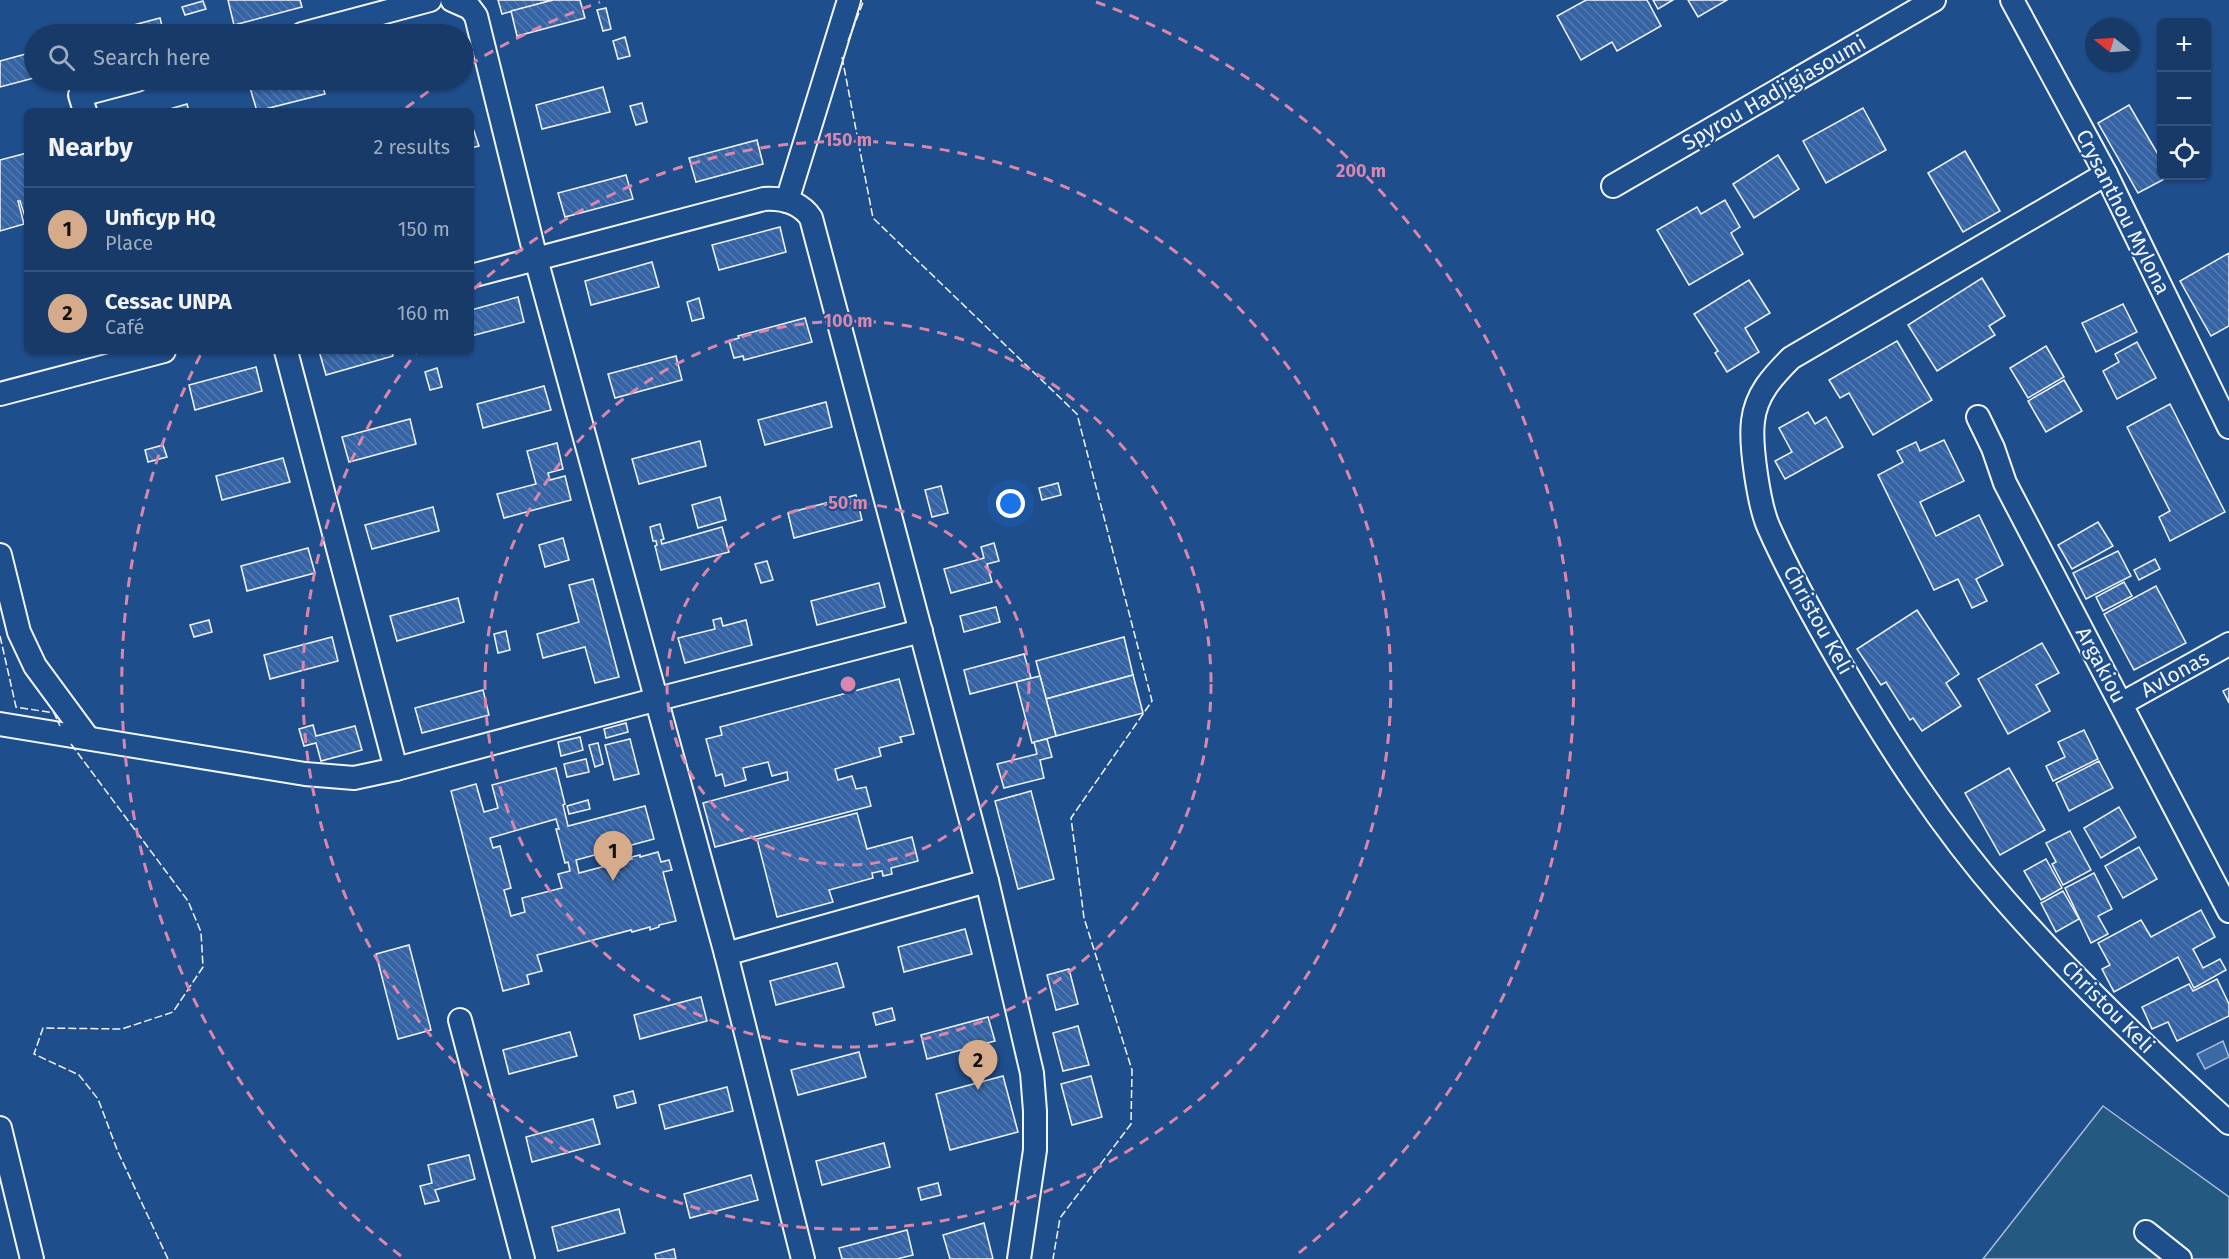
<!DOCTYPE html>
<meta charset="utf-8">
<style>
:root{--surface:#173a69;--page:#244571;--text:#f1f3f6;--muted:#9eadc0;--line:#36547d;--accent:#d6ab8b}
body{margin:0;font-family:"Fira Sans",sans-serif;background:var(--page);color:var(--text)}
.controls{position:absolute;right:18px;top:18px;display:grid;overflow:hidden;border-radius:9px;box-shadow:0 2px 4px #0004}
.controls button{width:54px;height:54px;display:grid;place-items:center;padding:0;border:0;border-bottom:2px solid var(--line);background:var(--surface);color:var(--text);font:30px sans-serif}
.compass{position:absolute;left:2085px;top:18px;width:54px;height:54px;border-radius:50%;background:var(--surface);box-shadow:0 2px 4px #0004;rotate:287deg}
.you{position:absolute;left:1011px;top:504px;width:21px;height:21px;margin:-15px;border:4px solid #fff;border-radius:50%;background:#1a73e8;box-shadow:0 0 0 9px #1a73e833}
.badge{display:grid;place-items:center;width:39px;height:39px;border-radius:50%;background:var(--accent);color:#111;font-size:20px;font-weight:700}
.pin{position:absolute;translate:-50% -50px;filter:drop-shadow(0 2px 3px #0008)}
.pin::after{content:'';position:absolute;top:32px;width:21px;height:18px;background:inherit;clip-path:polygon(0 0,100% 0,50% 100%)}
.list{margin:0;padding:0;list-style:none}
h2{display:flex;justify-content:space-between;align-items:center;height:78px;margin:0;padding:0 24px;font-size:26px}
h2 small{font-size:20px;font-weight:400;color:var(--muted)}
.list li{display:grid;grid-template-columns:39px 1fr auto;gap:18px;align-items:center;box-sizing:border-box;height:84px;padding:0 24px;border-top:2px solid var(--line)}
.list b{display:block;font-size:22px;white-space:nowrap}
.list p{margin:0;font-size:20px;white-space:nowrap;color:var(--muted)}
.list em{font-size:20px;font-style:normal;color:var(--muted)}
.icon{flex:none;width:33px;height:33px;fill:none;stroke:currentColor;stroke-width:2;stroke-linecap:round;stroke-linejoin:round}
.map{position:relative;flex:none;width:2229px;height:1259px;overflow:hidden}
.search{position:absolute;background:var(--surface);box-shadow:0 2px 4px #0004;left:24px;top:24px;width:450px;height:66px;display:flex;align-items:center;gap:15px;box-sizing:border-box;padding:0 21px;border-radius:33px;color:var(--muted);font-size:22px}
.panel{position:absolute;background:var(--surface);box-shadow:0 2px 4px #0004;left:24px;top:108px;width:450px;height:246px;border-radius:9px}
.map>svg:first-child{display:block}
</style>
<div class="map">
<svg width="2229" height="1259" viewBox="0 0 2229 1259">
<defs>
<pattern id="building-back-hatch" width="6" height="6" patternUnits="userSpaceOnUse" patternTransform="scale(1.5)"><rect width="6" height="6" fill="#3563a3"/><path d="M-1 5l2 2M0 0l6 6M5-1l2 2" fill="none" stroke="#537ab1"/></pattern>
</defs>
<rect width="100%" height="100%" fill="#1f4e8c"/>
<polygon fill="#245a82" stroke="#a8bbd7" stroke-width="1.5" points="2103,1106 2229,1197 2229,1259 1983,1259"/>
<polygon fill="#3b69a3" stroke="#a8bbd7" stroke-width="1.5" points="2223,1041 2229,1057 2205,1069 2197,1054"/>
<g fill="url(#building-back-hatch)" stroke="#f2f6ff" stroke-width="1.5" fill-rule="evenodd">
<polygon points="228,0 300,0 302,7 234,25"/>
<polygon points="498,0 553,0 502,14"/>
<polygon points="553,0 580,0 585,18 517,36 511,11"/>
<polygon points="1586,0 1647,0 1661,26 1617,51 1612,42 1581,60 1557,16"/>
<polygon points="1653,0 1673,0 1658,9"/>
<polygon points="1688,0 1727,0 1698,17"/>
<polygon points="203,1 206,9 185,15 182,7"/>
<polygon points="606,8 611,29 603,31 597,10"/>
<polygon points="160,18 164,34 100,34"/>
<polygon points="625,37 630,56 618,59 613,41"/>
<polygon points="33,52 34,78 0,87 0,61"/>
<polygon points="281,80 321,80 325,94 257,111 250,88"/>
<polygon points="603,87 610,112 542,129 536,105"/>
<polygon points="642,103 647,122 636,125 630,106"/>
<polygon points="187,104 189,111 163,111"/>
<polygon points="2129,105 2162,161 2162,176 2170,176 2138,193 2098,123"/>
<polygon points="1863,108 1886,150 1826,183 1803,141"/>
<polygon points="471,122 479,146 471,148"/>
<polygon points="757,140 763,164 696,182 689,158"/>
<polygon points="1965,151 2000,211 1963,232 1928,173"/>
<polygon points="27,153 27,216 25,217 20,201 18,201 24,224 0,231 0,160"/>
<polygon points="1778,155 1799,189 1754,218 1733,184"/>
<polygon points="626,175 633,199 565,217 558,193"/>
<polygon points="1725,200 1740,227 1731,233 1743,254 1689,285 1657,230 1697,207 1701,214"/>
<polygon points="780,227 786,252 719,270 712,245"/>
<polygon points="2229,253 2229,326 2211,336 2180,281"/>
<polygon points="652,262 659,287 591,305 585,281"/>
<polygon points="1982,278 2005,316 1989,326 1995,335 1937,371 1908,325"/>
<polygon points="1749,280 1770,313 1745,328 1759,352 1727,372 1715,353 1718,351 1694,314"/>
<polygon points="518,297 524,322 471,336 471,310"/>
<polygon points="699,298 704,318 692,321 687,302"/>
<polygon points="2123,304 2137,332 2096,352 2082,323"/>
<polygon points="805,318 812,342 744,360 743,356 734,358 729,341 739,338 738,336"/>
<polygon points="1897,341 1932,400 1873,435 1849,393 1840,398 1829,380"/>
<polygon points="2137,342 2156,378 2117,399 2103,371 2119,362 2115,354"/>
<polygon points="2046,346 2064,377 2028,398 2010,368"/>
<polygon points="319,351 392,351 393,356 326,375"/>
<polygon points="676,356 682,380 615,398 608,374"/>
<polygon points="256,367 262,391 195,410 189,385"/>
<polygon points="437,368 442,387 430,390 425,372"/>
<polygon points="2064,380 2082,411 2046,432 2028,401"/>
<polygon points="544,386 551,410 483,428 477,404"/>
<polygon points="826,402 832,427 765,445 758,420"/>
<polygon points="2170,404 2225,512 2170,541 2159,517 2170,511 2127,427"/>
<polygon points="1808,412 1815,424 1826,417 1843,447 1785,479 1775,461 1792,452 1779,428"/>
<polygon points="410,419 416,444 349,462 342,437"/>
<polygon points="1944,440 1964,481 1920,502 1936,536 1979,515 2003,565 1976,579 1987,601 1972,608 1958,579 1934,590 1878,475 1903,462 1897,451 1916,442 1920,451"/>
<polygon points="700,441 706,466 639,484 632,459"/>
<polygon points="557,443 563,469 548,473 550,480 565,476 571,500 504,518 497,494 536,484 527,451"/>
<polygon points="163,445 167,457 148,462 145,450"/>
<polygon points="283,458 290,482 222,500 216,476"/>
<polygon points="1058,483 1061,495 1042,500 1039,488"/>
<polygon points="941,486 948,513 932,517 925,490"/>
<polygon points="856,495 862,520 794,538 788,513"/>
<polygon points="720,497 726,520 698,528 692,505"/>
<polygon points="433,507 439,531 372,549 365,525"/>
<polygon points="2098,522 2113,546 2072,569 2058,545"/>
<polygon points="660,524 664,539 661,540 662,544 722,527 729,552 661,570 655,546 657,545 656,541 653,541 650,527"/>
<polygon points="563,538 569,560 545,567 539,545"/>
<polygon points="994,543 999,561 987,564 992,582 951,593 944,569 984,558 981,547"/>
<polygon points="308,548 315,573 247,591 241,566"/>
<polygon points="2118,551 2131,576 2086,599 2073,573"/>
<polygon points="2155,559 2160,569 2139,580 2134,570"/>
<polygon points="767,561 773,580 761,583 755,564"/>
<polygon points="593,579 619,677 595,683 585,647 543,658 537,634 579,622 569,585"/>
<polygon points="2124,582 2132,596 2103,611 2096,597"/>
<polygon points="879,583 885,607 817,625 811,601"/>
<polygon points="2156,586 2186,643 2134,670 2104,614"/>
<polygon points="458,598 464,622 397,641 390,616"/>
<polygon points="996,607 1000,622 964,632 960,616"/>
<polygon points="1917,610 1959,674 1946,683 1961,706 1922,731 1913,718 1910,720 1886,682 1881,685 1857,649"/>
<polygon points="721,618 723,626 746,620 752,645 685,663 678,638 715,629 713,620"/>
<polygon points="209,620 212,632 194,637 190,625"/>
<polygon points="506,631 510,650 498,653 494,634"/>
<polygon points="332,637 338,661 270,679 264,655"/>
<polygon points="1124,637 1133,675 1046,699 1036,661"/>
<polygon points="2042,643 2059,673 2036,685 2050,711 2008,734 1978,679"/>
<polygon points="1024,654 1031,678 970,694 964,670"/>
<polygon points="1133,675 1143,713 1056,736 1046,699"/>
<polygon points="1040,676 1056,736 1032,743 1016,682"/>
<polygon points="899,679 914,734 900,737 902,742 879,748 881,756 835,769 838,780 852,776 856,789 866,787 871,806 715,847 703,803 788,780 787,772 772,776 768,762 743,768 746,780 725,786 722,774 716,776 706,739 722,735 720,727"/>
<polygon points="2229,688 2229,703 2223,691"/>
<polygon points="483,690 489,715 422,733 415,708"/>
<polygon points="626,723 628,732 606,738 604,729"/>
<polygon points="313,725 316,736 355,726 362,750 321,761 316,743 304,746 299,729"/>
<polygon points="2084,730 2098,759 2053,781 2046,766 2065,757 2058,742"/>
<polygon points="580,737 583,750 561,756 558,742"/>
<polygon points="630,739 639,774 614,780 605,745"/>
<polygon points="1047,739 1052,757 1040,760 1044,778 1004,788 997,764 1037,754 1034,742"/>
<polygon points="598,743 603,764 595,767 589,745"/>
<polygon points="586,759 589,772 567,777 564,764"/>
<polygon points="2099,761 2113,788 2069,811 2056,783"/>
<path d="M556 768 565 804 563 805 568 826 645 806 654 839 576 860 579 873 632 859 631 857 640 855V857L658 852 661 862 669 860 672 870 663 872 676 921 659 925V927L650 930V927L632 932 631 930 537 955 542 971 527 975 529 984 503 991 451 791 476 784 484 812 498 808 492 785ZM556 819 559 829H556L565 863 568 862 570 871 558 874 562 888 522 898 525 912 511 916 504 890 511 888 500 846 493 848 490 838Z"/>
<polygon points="2009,768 2045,830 2000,855 1965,793"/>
<polygon points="1031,791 1054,879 1018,889 995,801"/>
<polygon points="588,800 590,809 569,814 567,806"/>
<polygon points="2119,807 2136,837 2101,858 2084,828"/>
<polygon points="857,813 867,849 912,837 918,861 891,868 892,874 883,876 882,871 872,873 873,878 829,890 833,902 777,917 757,839"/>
<polygon points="2070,831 2091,870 2063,885 2052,864 2056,862 2046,843"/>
<polygon points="2139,847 2157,879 2123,898 2105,866"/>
<polygon points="2046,859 2062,888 2041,900 2024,871"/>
<polygon points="2094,873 2112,909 2098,916 2108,934 2091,943 2065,888"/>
<polygon points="2063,891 2079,919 2056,932 2041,903"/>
<polygon points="2201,910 2215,937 2193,949 2203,968 2220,959 2226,970 2194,988 2178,957 2114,992 2102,969 2110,965 2098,943 2141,920 2151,937"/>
<polygon points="965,929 972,954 904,972 898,947"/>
<polygon points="409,945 431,1030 398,1039 376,954"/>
<polygon points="837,963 844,987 776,1005 770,981"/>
<polygon points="1069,969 1078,1004 1056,1010 1047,975"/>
<polygon points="2217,979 2229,1004 2229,1016 2177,1041 2168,1022 2152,1029 2142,1007 2189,984 2193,991"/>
<polygon points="701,997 707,1021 640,1039 634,1015"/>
<polygon points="892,1008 895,1020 876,1025 873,1013"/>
<polygon points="988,1017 995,1041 927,1059 921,1035"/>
<polygon points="1078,1026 1089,1065 1063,1071 1053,1033"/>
<polygon points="570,1032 577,1056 509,1074 503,1050"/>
<polygon points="859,1052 866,1077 798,1095 791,1070"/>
<polygon points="1003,1076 1018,1132 950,1150 936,1094"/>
<polygon points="1091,1076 1102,1117 1072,1125 1061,1084"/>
<polygon points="727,1087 733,1111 665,1129 659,1105"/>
<polygon points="633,1091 636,1103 617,1108 614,1096"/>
<polygon points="593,1119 600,1144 532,1162 526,1137"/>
<polygon points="884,1143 890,1167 822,1185 816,1161"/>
<polygon points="469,1155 475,1179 435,1190 439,1201 425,1204 420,1186 432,1183 428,1165"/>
<polygon points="751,1175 758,1200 690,1218 684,1194"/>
<polygon points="938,1183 941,1195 921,1200 918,1188"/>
<polygon points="619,1209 625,1233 558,1251 552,1227"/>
<polygon points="984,1223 993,1259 950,1259 943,1235"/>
<polygon points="907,1230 913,1255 897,1259 842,1259 839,1248"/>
<polygon points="674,1249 676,1259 656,1259 655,1254"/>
</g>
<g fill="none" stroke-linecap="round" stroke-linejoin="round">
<g stroke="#f2f6ff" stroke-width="26">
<g id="street">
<polyline points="452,0 470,8 476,16 536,259 726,954 803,1259"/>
<polyline points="2012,0 2106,174 2229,427"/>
<polyline points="302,34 430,0"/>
<polyline points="85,111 80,95 137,80"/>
<path d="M2106 174 1791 358C1773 376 1756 394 1753 421 1750 445 1759 506 1769 528 1789 573 1817 623 1842 666 1890 748 1941 827 2004 899 2073 978 2151 1052 2229 1123"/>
<polyline points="1613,186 1934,0"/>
<polyline points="787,201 849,0"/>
<path d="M471 276 764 199C782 198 800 202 811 218L987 881 1032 1073 1035 1111V1150L1019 1259"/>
<polyline points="286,351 396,769"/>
<polyline points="0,394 164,351"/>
<polyline points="1978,417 1993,448 2005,483 2229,911"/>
<polyline points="0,555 19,632 35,666 88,738"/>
<polyline points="2121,704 2229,644"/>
<polyline points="0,724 305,774 354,778 396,769 658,699 921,631"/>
<polyline points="726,954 987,881"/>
<polyline points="460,1020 523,1259"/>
<polyline points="0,1128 32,1259"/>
<polyline points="2146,1232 2180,1259"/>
</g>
</g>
<use href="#street" stroke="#1f4e8c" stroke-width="22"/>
<g stroke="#f2f6ff" stroke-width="1.5" stroke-dasharray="8 3" stroke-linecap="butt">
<polyline points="848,41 864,0"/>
<polyline points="842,57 873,218 1077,414 1152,701 1071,818 1084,918 1132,1070 1131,1124 1060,1218 1053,1259"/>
<polyline points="0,636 16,707 54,713 60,726"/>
<polyline points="71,744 188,901 201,932 203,967 173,1012 122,1029 43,1028 34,1054 79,1075 98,1099 118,1152 168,1259"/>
</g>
</g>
<g fill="none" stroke="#da87ad" stroke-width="3" stroke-dasharray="10 8">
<circle cx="848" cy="684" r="181"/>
<circle cx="848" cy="684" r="363"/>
<path d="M474 289A544 544 0 1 1 416 353"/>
<path d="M401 1256A726 726 0 0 1 201 354M406 108A726 726 0 0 1 442 82M469 65A726 726 0 0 1 600 2M1096 2A726 726 0 0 1 1295 1256"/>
</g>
<g text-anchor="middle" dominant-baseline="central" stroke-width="4.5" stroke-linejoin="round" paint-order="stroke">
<g font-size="21" fill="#f2f6ff" stroke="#1f4e8c">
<text transform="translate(1774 93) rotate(-30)">Spyrou Hadjigiasoumi</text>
<text transform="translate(2123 212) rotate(63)">Crysanthou Mylona</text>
<text transform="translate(1818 620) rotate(61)">Christou Keli</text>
<text transform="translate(2101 665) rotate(62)">Argakiou</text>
<text transform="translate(2175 674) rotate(-29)">Avlonas</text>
<text transform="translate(2108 1007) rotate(45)">Christou Keli</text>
</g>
</g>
<circle cx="848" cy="684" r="9" fill="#da87ad" stroke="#1f4e8c" stroke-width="3"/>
<g font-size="18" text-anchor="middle" font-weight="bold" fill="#da87ad" stroke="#1f4e8c" stroke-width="4.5" stroke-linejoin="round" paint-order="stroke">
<text x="848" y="146">150 m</text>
<text x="1361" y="177">200 m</text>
<text x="848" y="327">100 m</text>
<text x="848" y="509">50 m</text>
</g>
</svg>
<div class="controls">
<button>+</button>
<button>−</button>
<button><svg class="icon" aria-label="locate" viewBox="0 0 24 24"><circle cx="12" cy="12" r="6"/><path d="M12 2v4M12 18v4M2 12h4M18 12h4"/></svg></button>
</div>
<svg class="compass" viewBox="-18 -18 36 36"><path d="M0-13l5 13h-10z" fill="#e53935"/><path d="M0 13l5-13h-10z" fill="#9eadc0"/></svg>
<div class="you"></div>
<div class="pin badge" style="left:613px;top:881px">1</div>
<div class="pin badge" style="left:978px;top:1090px">2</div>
<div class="search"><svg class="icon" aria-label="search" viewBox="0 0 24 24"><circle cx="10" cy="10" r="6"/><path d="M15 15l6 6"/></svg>Search here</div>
<section class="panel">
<h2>Nearby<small>2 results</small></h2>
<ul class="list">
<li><span class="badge">1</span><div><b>Unficyp HQ</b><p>Place</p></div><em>150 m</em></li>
<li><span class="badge">2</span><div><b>Cessac UNPA</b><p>Café</p></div><em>160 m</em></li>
</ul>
</section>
</div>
